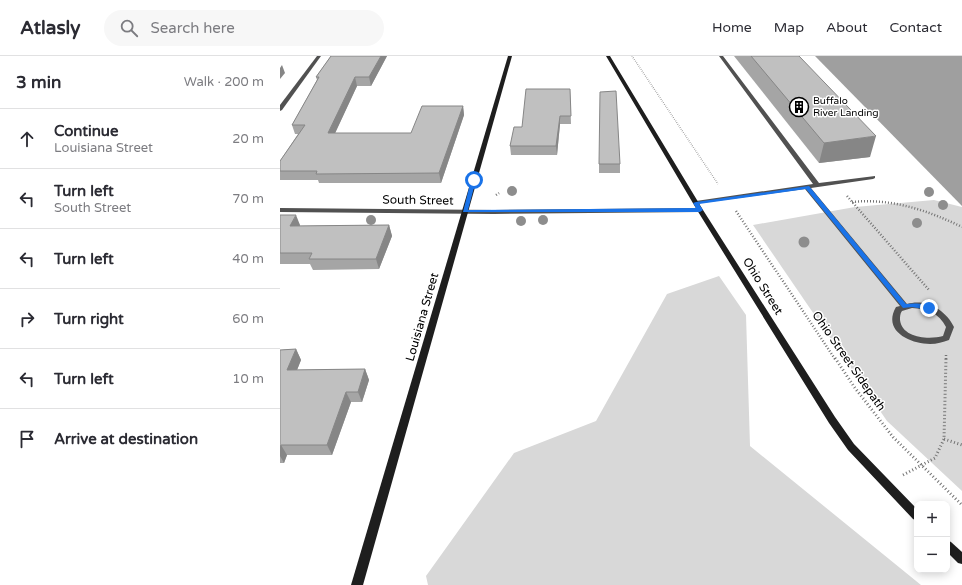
<!DOCTYPE html>
<meta charset="utf-8">
<style>
:root{--surface:#fff;--page:#f7f7f7;--text:#2b2b33;--muted:#7c7c81;--line:#e1e1e2}
body{margin:0;font-family:"Varela Round",sans-serif;background:var(--page);color:var(--text)}
.controls{position:absolute;right:12px;bottom:12px;display:grid;overflow:hidden;border-radius:8px;box-shadow:0 2px 10px #0003}
.controls button{width:36px;height:36px;display:grid;place-items:center;padding:0;border:0;border-bottom:1px solid var(--line);background:var(--surface);color:var(--text);font:20px sans-serif}
.stop{position:absolute;width:12px;height:12px;margin:-9px;border:3px solid #1a73e8;border-radius:50%;background:#fff}
.stop.end{background:#1a73e8;border-color:#fff;box-shadow:0 1px 4px #0008}
.list{margin:0;padding:0;list-style:none}
h2{display:flex;justify-content:space-between;align-items:center;height:52px;margin:0;padding:0 16px;font-size:17px}
h2 small{font-size:13px;font-weight:400;color:var(--muted)}
.list li{display:grid;grid-template-columns:26px 1fr auto;gap:12px;align-items:center;box-sizing:border-box;height:60px;padding:0 16px;border-top:1px solid var(--line)}
.list b{display:block;font-size:15px;white-space:nowrap}
.list p{margin:0;font-size:13px;white-space:nowrap;color:var(--muted)}
.list em{font-size:13px;font-style:normal;color:var(--muted)}
.icon{flex:none;width:22px;height:22px;fill:none;stroke:currentColor;stroke-width:2;stroke-linecap:round;stroke-linejoin:round}
.map{position:relative;flex:none;width:682px;height:529px;overflow:hidden}
header{display:flex;align-items:center;gap:24px;box-sizing:border-box;height:56px;padding:0 20px;background:var(--surface);border-bottom:1px solid var(--line)}
header strong{font-size:19px}
nav{display:flex;gap:22px;margin-inline-start:auto;font-size:14px}
.search{width:280px;height:36px;background:var(--page);display:flex;align-items:center;gap:10px;box-sizing:border-box;padding:0 14px;border-radius:22px;color:var(--muted);font-size:15px}
main{display:flex}
aside{flex:1;background:var(--surface)}
.map>svg:first-child{display:block}
</style>
<header>
<strong>Atlasly</strong>
<div class="search"><svg class="icon" aria-label="search" viewBox="0 0 24 24"><circle cx="10" cy="10" r="6"/><path d="M15 15l6 6"/></svg>Search here</div>
<nav><a>Home</a><a>Map</a><a>About</a><a>Contact</a></nav>
</header>
<main>
<aside>
<h2>3 min<small>Walk · 200 m</small></h2>
<ul class="list">
<li><svg class="icon" aria-label="ahead" viewBox="0 0 24 24"><path d="M12 20V5M6 11l6-6 6 6"/></svg><div><b>Continue</b><p>Louisiana Street</p></div><em>20 m</em></li>
<li><svg class="icon" aria-label="left" viewBox="0 0 24 24"><path d="M17 20v-9H6M10 6l-5 5 5 5"/></svg><div><b>Turn left</b><p>South Street</p></div><em>70 m</em></li>
<li><svg class="icon" aria-label="left" viewBox="0 0 24 24"><path d="M17 20v-9H6M10 6l-5 5 5 5"/></svg><div><b>Turn left</b></div><em>40 m</em></li>
<li><svg class="icon" aria-label="right" viewBox="0 0 24 24"><path d="M7 20v-9h11M14 6l5 5-5 5"/></svg><div><b>Turn right</b></div><em>60 m</em></li>
<li><svg class="icon" aria-label="left" viewBox="0 0 24 24"><path d="M17 20v-9H6M10 6l-5 5 5 5"/></svg><div><b>Turn left</b></div><em>10 m</em></li>
<li><svg class="icon" aria-label="arrive" viewBox="0 0 24 24"><path d="M6 21V4h12l-3 4 3 4H6"/></svg><div><b>Arrive at destination</b></div></li>
</ul>
</aside>
<div class="map">
<svg width="682" height="529" viewBox="0 0 682 529">
<rect width="100%" height="100%" fill="#fff"/>
<g fill="#d8d8d8">
<polygon points="654,144 682,151 682,435 607,365 473,169 575,151"/>
<polygon points="439,220 466,259 470,390 641,529 148,529 146,520 234,397 316,365 387,238"/>
</g>
<polygon fill="#9f9f9f" points="535,0 682,0 682,150"/>
<g fill="none" stroke-linecap="round" stroke-linejoin="round">
<polyline stroke="#737373" stroke-width="1.5" stroke-dasharray="0.5 1.5" stroke-linecap="butt" points="352,0 438,128"/>
<g stroke="#737373" stroke-width="2.5" stroke-dasharray="1 2" stroke-linecap="butt">
<polyline points="216,139 219,137"/>
<polyline points="567,140 649,234"/>
<path d="M572 146C611 142 647 154 682 171"/>
<polyline points="456,155 555,303"/>
<polyline points="666,303 666,299"/>
</g>
<g stroke="#737373" stroke-width="3" stroke-dasharray="1 2.5" stroke-linecap="butt">
<polyline points="555,302 575,332 613,381 682,449"/>
<polyline points="664,383 682,389"/>
<polyline points="623,419 655,402 664,383 666,302"/>
</g>
<path fill="#515151" fill-rule="evenodd" d="M439 0H443L539 127 595 120V122L593 123 531 132 627 248C646 242 666 254 674 271L669 284C663 286 657 288 650 288 630 288 602 275 616 251L620 250 525 133 414 148 413 147 416 145 533 128ZM632 252C647 253 659 257 666 271L663 280C649 284 622 282 620 264 620 260 620 258 622 255Z"/>
<g fill="#515151" fill-rule="evenodd">
<polygon points="37,0 41,0 2,54 0,55 0,49"/>
<polygon points="0,152 214,154 420,152 423,154 420,156 214,158 0,156"/>
</g>
<g fill="#1e1e1e" fill-rule="evenodd">
<polygon points="228,0 232,0 83,529 71,529"/>
<polygon points="326,0 330,0 423,154 555,361 574,388 637,453 637,465 633,463 568,394 549,367 417,154"/>
<polygon points="667,484 671,486 682,496 682,508 678,507 667,496"/>
</g>
</g>
<g fill="#8d8d8d">
<circle cx="232" cy="135" r="5"/>
<circle cx="649" cy="136" r="5"/>
<circle cx="663" cy="149" r="5"/>
<circle cx="91" cy="164" r="5"/>
<circle cx="263" cy="164" r="5"/>
<circle cx="241" cy="165" r="5"/>
<circle cx="637" cy="167" r="5"/>
<circle cx="524" cy="186" r="5.5"/>
</g>
<g fill="#a5a5a5">
<polygon points="51,0 107,0 91,30 77,30 55,77 131,77 183,50 184,59 161,127 39,127 38,124 0,124 0,105 18,78 15,78 12,69 37,24 36,21"/>
<polygon points="454,0 519,0 590,101 539,107"/>
<polygon points="290,33 291,68 280,68 277,99 231,99 230,90 242,71"/>
<rect x="319" y="108" width="21" height="9"/>
<polygon points="0,159 20,169 20,170 109,169 112,180 99,213 33,214 30,208 0,208"/>
<polygon points="16,293 21,304 17,314 85,313 89,324 82,346 71,346 52,399 7,399 4,407 0,407 0,294"/>
</g>
<g fill="#868686">
<polygon points="101,0 107,0 91,30 89,21"/>
<polygon points="2,9 5,17 0,23 0,12"/>
<polygon points="75,21 77,30 51,86 48,77"/>
<polygon points="183,50 184,59 161,127 159,117"/>
<polygon points="280,60 280,68 277,99 276,90"/>
<polygon points="596,80 590,101 539,107 544,87"/>
<polygon points="16,159 20,169 14,181 10,170"/>
<polygon points="109,169 112,180 99,213 96,203"/>
<polygon points="16,293 21,304 13,324 7,314"/>
<polygon points="85,313 89,324 82,346 78,336"/>
<polygon points="66,336 71,346 52,399 47,389"/>
<polygon points="1,389 7,399 4,407 0,400 0,391"/>
</g>
<g fill="#c0c0c0" stroke="#868686">
<polygon points="51,0 101,0 89,21 75,21 48,77 131,77 142,50 183,50 159,117 36,118 37,115 0,115 0,105 25,69 12,69 39,21 36,21"/>
<polygon points="471,0 519,0 596,80 544,87"/>
<polygon points="246,33 290,33 291,60 280,60 276,90 230,90 234,71 242,71"/>
<polygon points="336,35 340,108 319,108 320,36"/>
<polygon points="0,159 16,159 10,170 109,169 96,203 29,203 32,197 0,197"/>
<polygon points="16,293 7,314 85,313 78,336 66,336 47,389 1,389 0,391 0,294"/>
</g>
<path fill="#1a73e8" d="M194 122 196 124 188 154 416 152 413 147 416 146 529 130 626 248C634 247 647 247 652 252L649 254 632 251 623 252 526 133 419 148 423 154 420 156H183L191 124Z"/>
<defs>
<g id="building-ring" transform="scale(1)"><circle r="9.5" fill="#fff" stroke="#000" stroke-width="1.5"/><path d="M-4-6H4V6H1V3H-1V6H-4ZM-2.5-4.3h1.7v1.8h-1.7ZM.8-4.3h1.7v1.8H.8ZM-2.5-1h1.7V.8h-1.7ZM.8-1h1.7V.8H.8Z" fill="#000"/></g>
</defs>
<g fill-rule="evenodd">
<use href="#building-ring" x="519" y="51"/>
</g>
<g text-anchor="middle" dominant-baseline="central" stroke-width="3" stroke-linejoin="round" paint-order="stroke">
<g font-size="10" fill="#000" stroke="#fff" text-anchor="start">
<text x="533" y="45">Buffalo<tspan x="533" dy="12">River Landing</tspan></text>
</g>
<g font-size="12" fill="#000" stroke="#fff">
<text transform="translate(138 144) rotate(1)">South Street</text>
<text transform="translate(483 230) rotate(58)">Ohio Street</text>
<text transform="translate(142 261) rotate(-74)">Louisiana Street</text>
<text transform="translate(569 305) rotate(55)">Ohio Street Sidepath</text>
</g>
</g>
</svg>
<div class="controls">
<button>+</button>
<button>−</button>
</div>
<div class="stop" style="left:194px;top:124px"></div>
<div class="stop end" style="left:649px;top:252px"></div>
</div>
</main>
